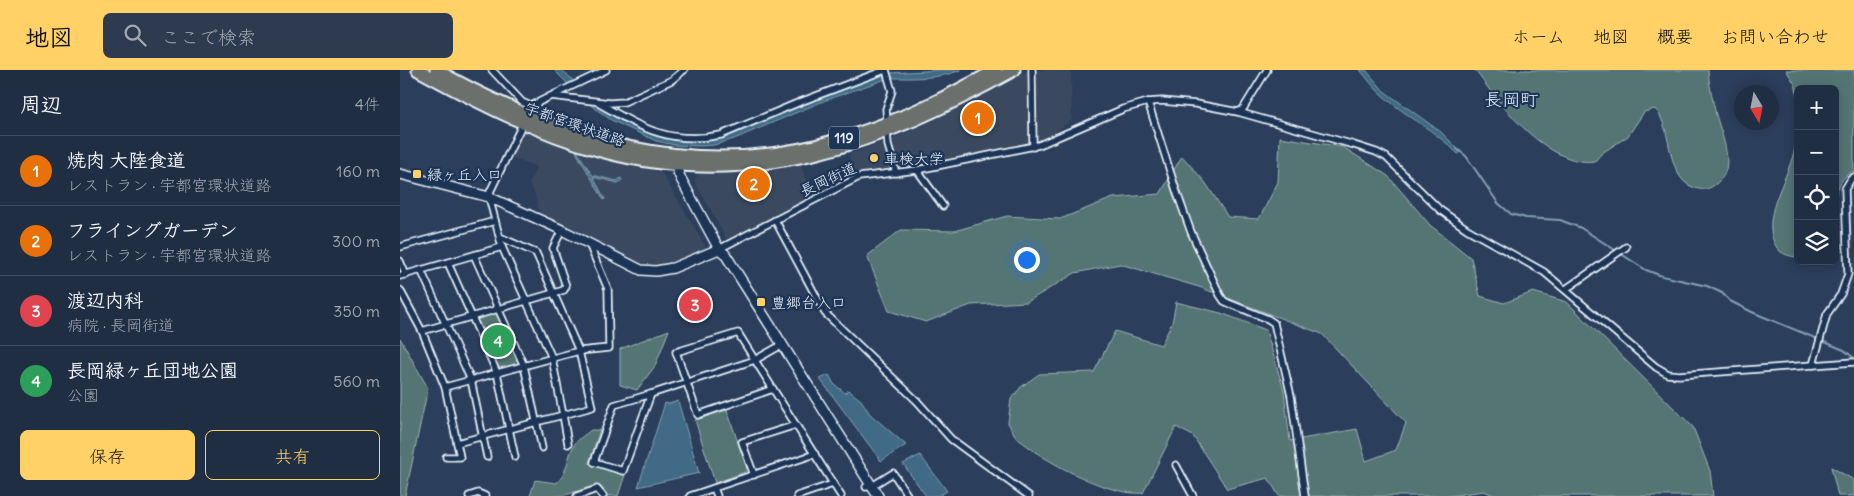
<!DOCTYPE html>
<html lang="ja">
<meta charset="utf-8">
<style>
:root{--surface:#202e44;--page:#2d3a4f;--text:#f1f3f6;--muted:#a2a8b2;--line:#3d4a5d;--accent:#ffd166}
body{margin:0;font-family:Delius,"Klee One",sans-serif;background:var(--page);color:var(--text)}
.controls{position:absolute;right:15px;top:15px;display:grid;overflow:hidden;border-radius:8px;box-shadow:0 2px 12px #0003}
.controls button{width:45px;height:45px;display:grid;place-items:center;padding:0;border:0;border-bottom:1px solid var(--line);background:var(--surface);color:var(--text);font:25px sans-serif}
.compass{position:absolute;left:1334px;top:15px;width:45px;height:45px;border-radius:50%;background:var(--surface);box-shadow:0 2px 12px #0003;rotate:170deg}
.you{position:absolute;left:626px;top:189px;width:18px;height:18px;margin:-12px;border:4px solid #fff;border-radius:50%;background:#1a73e8;box-shadow:0 0 0 8px #1a73e833}
.badge{display:grid;place-items:center;width:32px;height:32px;border-radius:50%;background:var(--accent);color:#fff;font-size:16px;font-weight:700}
.pin{position:absolute;translate:-50% -50%;border:2px solid #fff;box-shadow:0 1px 5px #0006}
.list{margin:0;padding:0;list-style:none}
h2{display:flex;justify-content:space-between;align-items:center;height:65px;margin:0;padding:0 20px;font-size:21px}
h2 small{font-size:16px;font-weight:400;color:var(--muted)}
.list li{display:grid;grid-template-columns:32px 1fr auto;gap:15px;align-items:center;box-sizing:border-box;height:70px;padding:0 20px;border-top:1px solid var(--line)}
.list b{display:block;font-size:19px;white-space:nowrap}
.list p{margin:0;font-size:16px;white-space:nowrap;color:var(--muted)}
.list em{font-size:16px;font-style:normal;color:var(--muted)}
.actions{display:flex;gap:10px;padding:15px 20px}
.actions a{flex:1;padding:11px 0;border:1px solid var(--accent);border-radius:8px;text-align:center;font-size:18px;color:var(--accent)}
.actions .main{background:var(--accent);color:#111}
.icon{flex:none;width:28px;height:28px;fill:none;stroke:currentColor;stroke-width:2;stroke-linecap:round;stroke-linejoin:round}
.map{position:relative;flex:none;width:1454px;height:426px;overflow:hidden}
header{display:flex;align-items:center;gap:30px;box-sizing:border-box;height:70px;padding:0 25px;background:var(--accent);color:#111}
header strong{font-size:24px}
nav{display:flex;gap:28px;margin-inline-start:auto;font-size:18px}
.search{width:350px;height:45px;background:var(--page);display:flex;align-items:center;gap:12px;box-sizing:border-box;padding:0 18px;border-radius:8px;color:var(--muted);font-size:19px}
main{display:flex}
aside{flex:1;background:var(--surface)}
.map>svg:first-child{display:block}
</style>
<header>
<strong>地図</strong>
<div class="search"><svg class="icon" aria-label="search" viewBox="0 0 24 24"><circle cx="10" cy="10" r="6"/><path d="M15 15l6 6"/></svg>ここで検索</div>
<nav><a>ホーム</a><a>地図</a><a>概要</a><a>お問い合わせ</a></nav>
</header>
<main>
<aside>
<h2>周辺<small>4件</small></h2>
<ul class="list">
<li><span class="badge" style="background:#e8710a">1</span><div><b>焼肉 大陸食道</b><p>レストラン · 宇都宮環状道路</p></div><em>160 m</em></li>
<li><span class="badge" style="background:#e8710a">2</span><div><b>フライングガーデン</b><p>レストラン · 宇都宮環状道路</p></div><em>300 m</em></li>
<li><span class="badge" style="background:#e0444e">3</span><div><b>渡辺内科</b><p>病院 · 長岡街道</p></div><em>350 m</em></li>
<li><span class="badge" style="background:#2e9e5b">4</span><div><b>長岡緑ヶ丘団地公園</b><p>公園</p></div><em>560 m</em></li>
</ul>
<div class="actions"><a class="main">保存</a><a>共有</a></div>
</aside>
<div class="map">
<svg width="1454" height="426" viewBox="0 0 1454 426">
<rect width="100%" height="100%" fill="#2b3e5b"/>
<filter id="ink" filterUnits="userSpaceOnUse"><feTurbulence type="fractalNoise" baseFrequency=".02" numOctaves="2"/><feDisplacementMap in="SourceGraphic" scale="10" xChannelSelector="R" yChannelSelector="G"/><feConvolveMatrix kernelMatrix="1 2 1 2 8 2 1 2 1" color-interpolation-filters="sRGB"/></filter>
<g filter="url(#ink)">
<g fill="#3b4860">
<polygon points="628,0 671,0 672,50 639,73 498,100 489,70 516,59 573,31"/>
<polygon points="124,61 181,84 262,103 307,179 302,181 302,185 271,195 258,197 247,196 237,193 140,147 135,124 129,114 136,97 111,87"/>
<polygon points="484,72 492,101 467,102 455,105 449,84"/>
<polygon points="401,95 412,129 327,170 295,112 296,107 301,104 374,100"/>
</g>
<g fill="#557574" stroke="#9eb3b6">
<path d="M1075 0H1308C1309 15 1313 31 1316 45 1321 62 1334 93 1322 108 1316 115 1308 121 1299 119 1264 113 1274 58 1255 39L1244 42 1228 66 1202 83 1195 91C1149 98 1099 34 1075 0Z"/>
<path d="M1386 0H1454V101C1443 105 1438 116 1435 127V19H1398V26L1395 14Z"/>
<path d="M1398 59V187C1391 187 1381 184 1377 178 1361 153 1380 122 1389 97 1394 84 1397 72 1398 59Z"/>
<path d="M880 67 943 77 988 106 1030 155 1071 188 1080 226 1104 233 1133 222 1167 232 1293 357 1310 401 1313 426H1096L1084 421 1049 426H879L868 408 827 419 793 366 776 357 743 423C713 426 661 399 637 383 631 378 624 374 618 369 614 365 611 358 608 353L611 329 621 317 639 304 694 302 715 261 761 275 772 253 776 232 821 243 866 260 884 321 890 371 957 359 966 391 996 380 1006 353 922 264 799 217 720 194 675 203 627 232 571 235 526 252 489 241 467 186 501 160 554 161 607 146 660 149 713 128 760 124 782 86 805 112 828 147 859 149 878 112Z"/>
<polygon points="97,241 123,295 97,302 73,248"/>
<polygon points="269,260 255,296 237,320 220,315 220,279"/>
<polygon points="0,268 28,318 5,426 0,426"/>
<polygon points="327,340 347,399 345,402 315,413 295,350"/>
<path d="M191 360H200L189 393 225 405 218 426H208L197 415 162 426H130L135 410 156 413C167 406 167 388 173 377 177 369 185 365 191 360Z"/>
<polygon points="1431,397 1454,410 1454,426 1438,426"/>
</g>
<g fill="#3f6b85" stroke="#83a1b3">
<polygon points="154,0 162,0 175,12 169,15"/>
<path d="M541 0H561C539 9 515 8 492 8L491 3Z"/>
<path d="M960 0H966L984 21 1041 62 1061 82 1058 84C1035 60 1005 46 981 24 973 17 967 8 960 0Z"/>
<path d="M479 4H484L486 9 426 30 334 69 314 75 302 76 275 75 256 71 211 50 188 33C199 34 206 42 215 47 245 63 270 72 304 70Z"/>
<polygon points="177,81 192,105 217,111 221,108 222,110 218,113 193,107 205,129 204,130 176,82"/>
<polygon points="429,305 434,314 445,323 448,320 461,330 470,344 506,375 481,391 420,309"/>
<polygon points="278,331 299,403 238,417 265,333 269,334"/>
<polygon points="520,385 547,421 538,426 526,426 503,394"/>
</g>
<g fill="none" stroke-linecap="round" stroke-linejoin="round">
<polyline stroke="#83a1b3" stroke-width="2" points="1057,79 1066,86 1098,133 1111,144 1126,148 1160,150 1181,158 1246,200 1262,206 1307,216 1322,223 1330,231 1352,242 1444,280 1454,288"/>
<g stroke="#e8f1f8" stroke-width="9">
<g id="street">
<polyline points="92,0 122,32 131,36"/>
<polyline points="486,0 492,21 486,39 487,53"/>
<polyline points="632,0 633,77"/>
<polyline points="151,26 206,0"/>
<polyline points="748,32 776,120 791,162 820,225 824,231 828,233 868,249 874,253 891,326 905,426"/>
<path d="M200 34C242 58 270 75 321 65L400 32 485 0"/>
<polyline points="838,42 954,75 976,82 986,87 1040,140 1067,159 1144,202 1256,297 1268,304 1279,305 1454,292"/>
<polyline points="487,62 488,75 496,103"/>
<polyline points="517,100 543,136"/>
<polyline points="375,150 425,243 517,331 551,369 629,426"/>
<polyline points="100,167 136,183 179,281 192,337 163,345 168,374"/>
<polyline points="0,177 95,151"/>
<polyline points="319,179 459,107 517,100 639,75 723,39 748,32 762,31 796,34 838,42 843,39 867,0"/>
<polyline points="74,185 124,296 142,378"/>
<polyline points="0,191 6,205"/>
<polyline points="48,193 97,303 115,387"/>
<polyline points="21,200 71,310 87,387"/>
<polyline points="0,206 102,177"/>
<polyline points="1166,219 1226,177"/>
<polyline points="0,220 22,261 45,317 57,373 163,345 152,288 102,177 89,127 90,122 131,36 151,26 210,33 224,32 272,10 284,0"/>
<polyline points="22,261 164,220 166,216 153,178 162,160"/>
<polygon points="338,263 373,319 298,345 276,282"/>
<polyline points="1413,295 1427,244 1441,224 1448,204 1445,119 1451,109 1454,107"/>
<polyline points="45,317 179,281 209,278 208,219 189,174"/>
<polyline points="373,319 441,426"/>
<polygon points="251,324 223,401 194,392 214,335"/>
<polyline points="251,324 355,290 378,277 384,277"/>
<polyline points="46,387 60,387 57,373"/>
<polyline points="776,395 793,426"/>
<polyline points="354,405 342,372 396,355"/>
<polyline points="466,417 472,416 493,403 508,426"/>
<polyline points="314,418 317,426"/>
<polyline points="69,426 78,423 85,426"/>
<polyline points="177,426 197,419 203,426"/>
<polyline points="290,426 415,384"/>
<polyline points="397,426 433,414"/>
</g>
</g>
<g stroke="#e8f1f8" stroke-width="12">
<g id="secondary">
<polyline points="278,88 278,102 281,109 319,179 325,184 478,426"/>
<polyline points="0,104 89,127 162,160 241,200 256,201 273,198 319,179"/>
</g>
</g>
<g stroke="#e8f1f8" stroke-width="15">
<g id="highway">
<path d="M18 0C76 32 137 63 201 81 352 123 483 73 614 0"/>
<path d="M36 0C162 70 293 113 437 70 493 54 545 28 596 0"/>
</g>
</g>
<use href="#street" stroke="#1d3557" stroke-width="5.5"/>
<use href="#secondary" stroke="#1d3557" stroke-width="9"/>
<use href="#highway" stroke="#6c706d" stroke-width="11"/>
</g>
</g>
<g fill="#ffd166" stroke="#1d3557" stroke-width="2">
<circle cx="474" cy="88" r="5"/>
<rect x="12" y="99" width="10" height="10" rx="2.5"/>
<rect x="356" y="227" width="10" height="10" rx="2.5"/>
</g>
<g text-anchor="middle" dominant-baseline="central" stroke-width="4.5" stroke-linejoin="round" paint-order="stroke">
<rect fill="#1d3557" stroke="#abb9c8" stroke-width="1" x="429" y="56.5" width="30" height="23" rx="4"/>
<g font-size="14" font-weight="bold" fill="#e8f1f8">
<text x="444" y="68">119</text>
</g>
<g font-size="15" fill="#e8f1f8" stroke="#1d3557">
<text transform="translate(175 54) rotate(19)">宇都宮環状道路</text>
<text transform="translate(428 109) rotate(-25)">長岡街道</text>
</g>
<g font-size="15" fill="#e8f1f8" stroke="#1d3557" text-anchor="start">
<text x="484" y="88">車検大学</text>
<text x="27" y="104">緑ヶ丘入口</text>
<text x="371" y="232">豊郷台入口</text>
</g>
<g font-size="18" fill="#e8f1f8" stroke="#1d3557">
<text x="1111" y="29">長岡町</text>
</g>
</g>
</svg>
<div class="controls">
<button>+</button>
<button>−</button>
<button><svg class="icon" aria-label="locate" viewBox="0 0 24 24"><circle cx="12" cy="12" r="6"/><path d="M12 2v4M12 18v4M2 12h4M18 12h4"/></svg></button>
<button><svg class="icon" aria-label="layers" viewBox="0 0 24 24"><path d="M12 4l9 5-9 5-9-5zM3 14l9 5 9-5"/></svg></button>
</div>
<svg class="compass" viewBox="-18 -18 36 36"><path d="M0-13l5 13h-10z" fill="#e53935"/><path d="M0 13l5-13h-10z" fill="#a2a8b2"/></svg>
<div class="you"></div>
<div class="pin badge" style="left:578px;top:48px;background:#e8710a">1</div>
<div class="pin badge" style="left:354px;top:114px;background:#e8710a">2</div>
<div class="pin badge" style="left:295px;top:235px;background:#e0444e">3</div>
<div class="pin badge" style="left:98px;top:271px;background:#2e9e5b">4</div>
</div>
</main>
